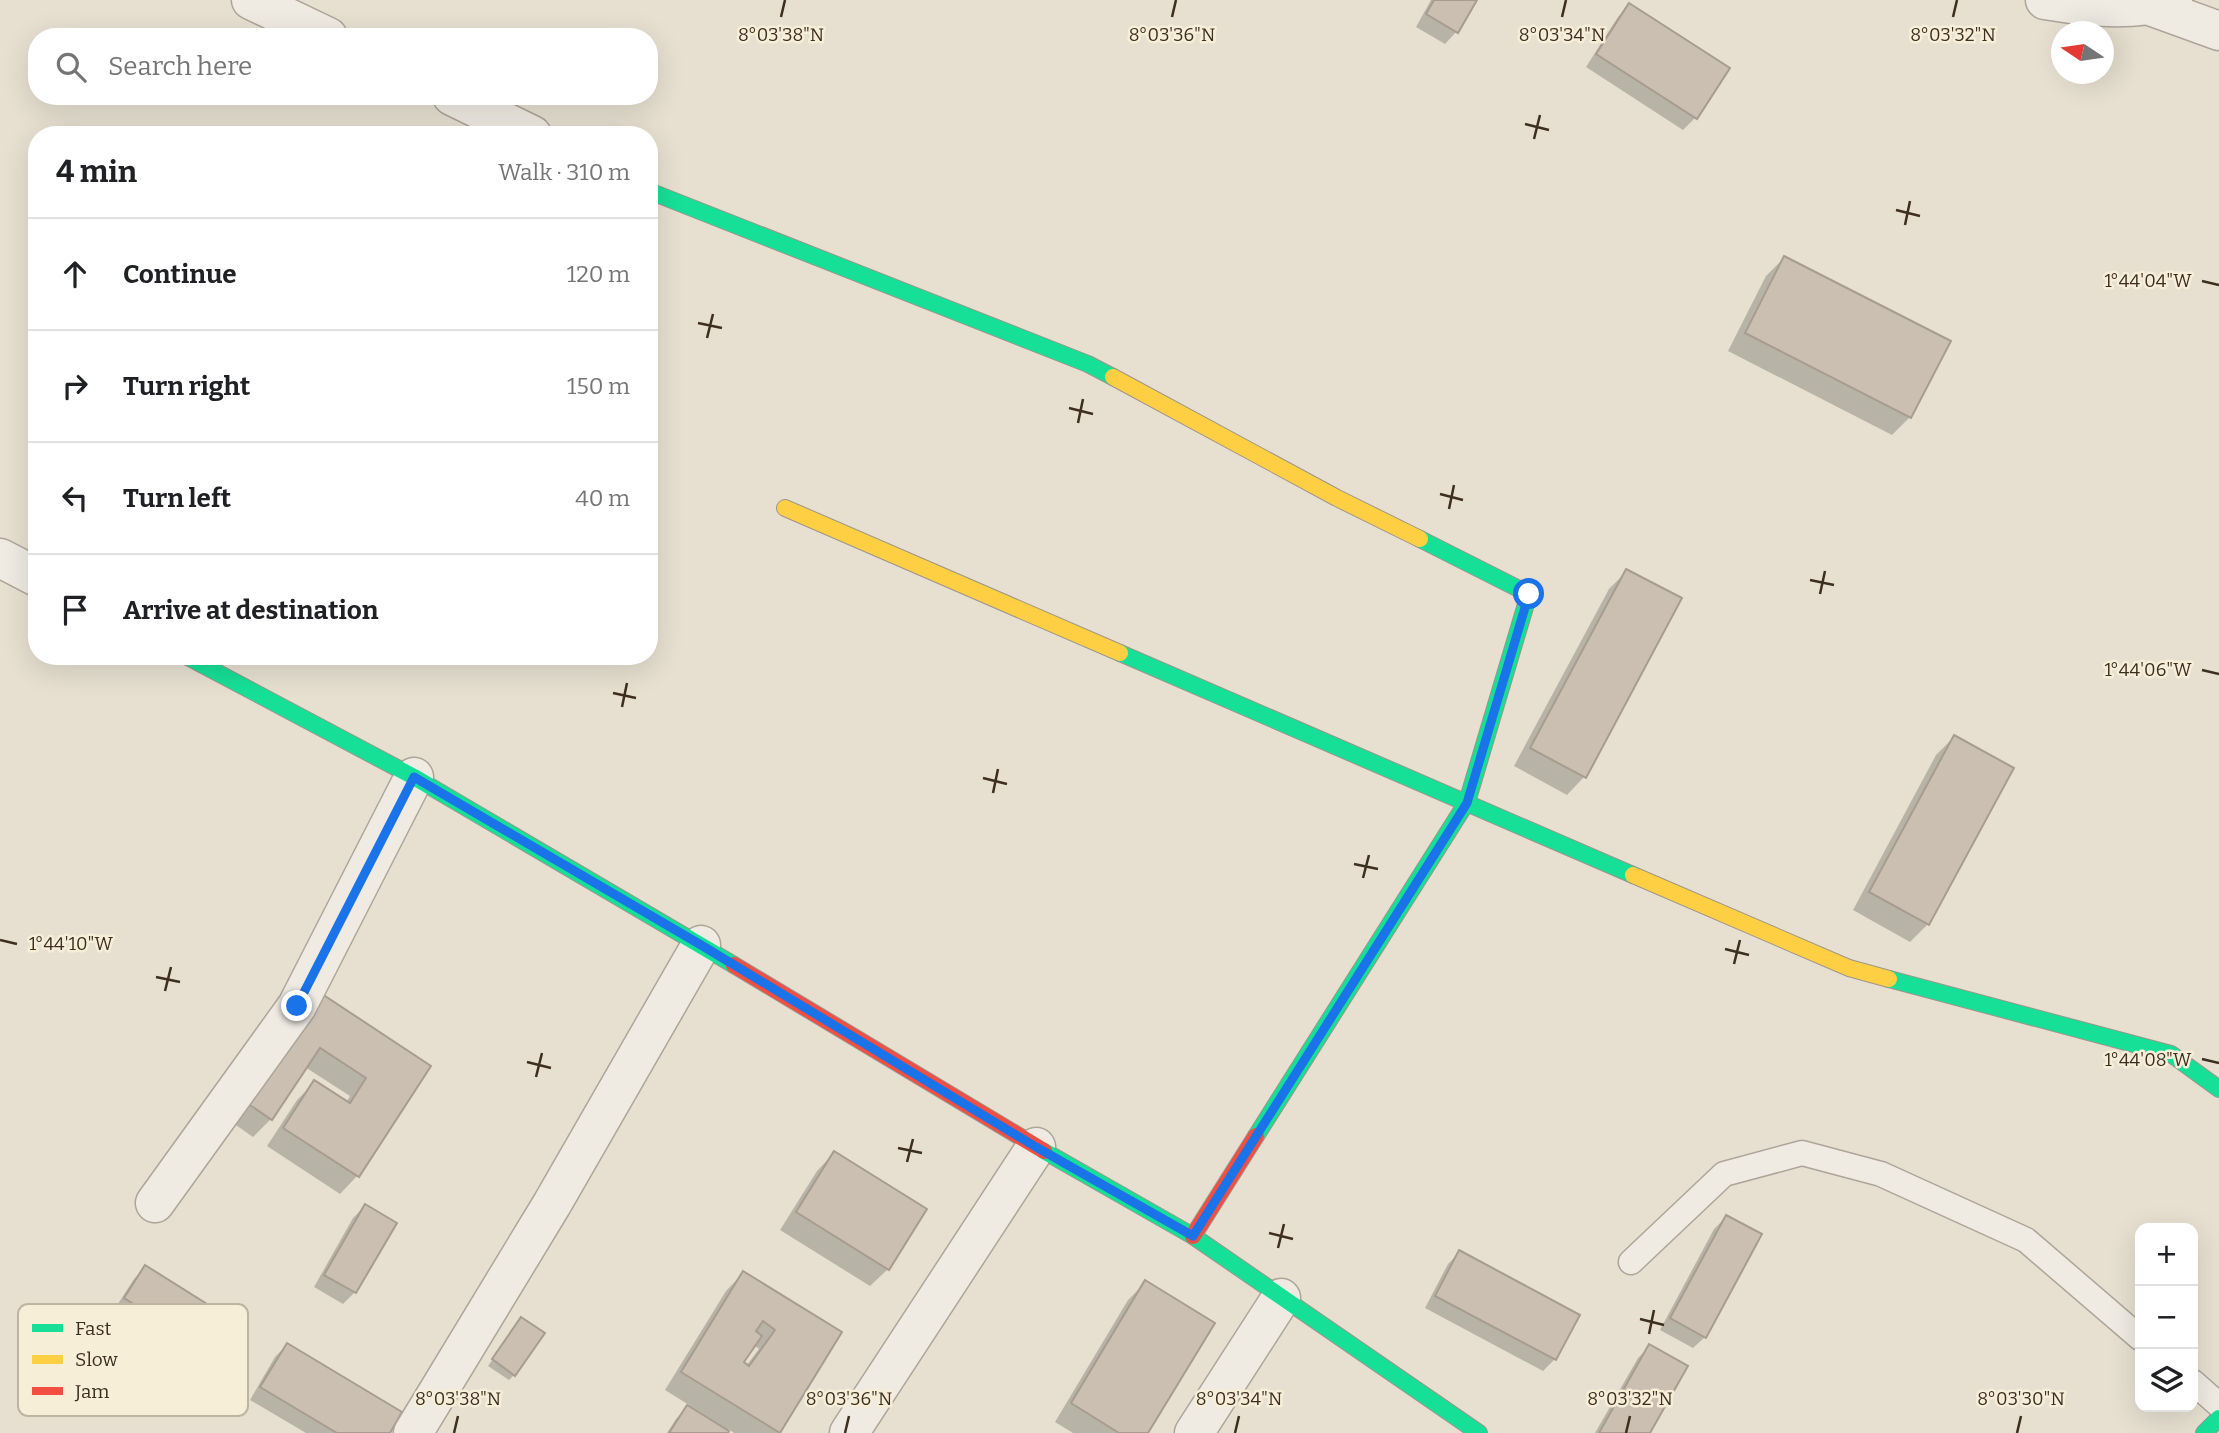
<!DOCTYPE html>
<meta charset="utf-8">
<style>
:root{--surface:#fff;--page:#f2f2f2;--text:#202124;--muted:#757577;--line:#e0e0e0}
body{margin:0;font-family:Bitter,serif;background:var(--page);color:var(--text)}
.controls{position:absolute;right:21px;bottom:21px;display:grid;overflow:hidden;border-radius:14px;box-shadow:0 7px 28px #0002}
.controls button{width:63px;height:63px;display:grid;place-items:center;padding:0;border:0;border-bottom:2px solid var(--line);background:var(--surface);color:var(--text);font:35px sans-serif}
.compass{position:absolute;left:2051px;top:21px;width:63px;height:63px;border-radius:50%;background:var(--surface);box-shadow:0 7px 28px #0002;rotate:283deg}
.stop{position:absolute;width:21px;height:21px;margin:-16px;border:5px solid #1a73e8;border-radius:50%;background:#fff}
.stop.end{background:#1a73e8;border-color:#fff;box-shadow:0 2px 7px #0008}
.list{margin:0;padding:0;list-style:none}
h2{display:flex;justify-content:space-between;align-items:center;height:91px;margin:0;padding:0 28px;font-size:30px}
h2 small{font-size:23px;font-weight:400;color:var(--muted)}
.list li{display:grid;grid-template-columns:46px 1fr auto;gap:21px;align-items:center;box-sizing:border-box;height:112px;padding:0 28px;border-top:2px solid var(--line)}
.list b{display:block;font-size:26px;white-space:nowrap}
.list em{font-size:23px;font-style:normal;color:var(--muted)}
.icon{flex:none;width:38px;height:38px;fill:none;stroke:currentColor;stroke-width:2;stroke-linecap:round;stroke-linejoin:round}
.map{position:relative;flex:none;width:2219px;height:1433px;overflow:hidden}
.search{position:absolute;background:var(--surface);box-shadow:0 7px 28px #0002;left:28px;top:28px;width:630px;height:77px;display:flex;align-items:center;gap:18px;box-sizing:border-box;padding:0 24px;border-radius:28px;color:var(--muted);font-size:26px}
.panel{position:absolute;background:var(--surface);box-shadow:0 7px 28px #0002;left:28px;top:126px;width:630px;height:539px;border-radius:28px}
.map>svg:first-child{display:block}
</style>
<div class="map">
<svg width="2219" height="1433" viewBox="0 0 2219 1433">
<rect width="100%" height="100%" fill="#e7e0d1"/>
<g fill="#0003" fill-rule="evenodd">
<polygon points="1431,0 1475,0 1456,32 1445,44 1416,27"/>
<polygon points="1629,5 1695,118 1683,130 1586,67 1618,17"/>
<polygon points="1784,258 1910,417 1892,435 1728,351 1766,276"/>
<polygon points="1627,571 1584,777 1567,795 1514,766 1609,589"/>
<polygon points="1954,737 1928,924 1910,942 1853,910 1936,755"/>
<polygon points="320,995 429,1066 357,1176 340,1194 267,1146 297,1100 315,1082 346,1103 350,1096 305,1067 271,1119 253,1137 230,1121"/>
<polygon points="834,1153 888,1269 870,1286 780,1230 817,1171"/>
<polygon points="365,1206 355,1292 343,1304 314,1287 353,1218"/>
<polygon points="1726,1217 1705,1337 1693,1348 1660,1330 1714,1229"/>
<polygon points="1460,1252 1555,1359 1543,1371 1425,1308 1448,1264"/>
<polygon points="145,1268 202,1346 190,1357 114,1310 134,1279"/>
<path d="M743 1273 840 1332 778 1433H734L728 1429 726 1433H667L676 1419 689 1405 665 1390 726 1291ZM754 1345 759 1349 746 1366 742 1363Z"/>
<polygon points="1145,1283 1146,1433 1073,1433 1055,1422 1128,1300"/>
<polygon points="516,1325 514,1375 509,1380 488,1366"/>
<polygon points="287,1345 388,1433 306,1433 250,1400 275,1357"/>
<polygon points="1650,1346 1648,1433 1595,1433 1638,1358"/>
</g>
<g fill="#cbbfb2" stroke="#a89c90" stroke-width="2" fill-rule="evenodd">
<polygon points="1434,0 1477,0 1458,33 1426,14"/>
<polygon points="1629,3 1730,68 1697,119 1596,54"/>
<polygon points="1784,256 1951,341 1911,418 1745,333"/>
<polygon points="1626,569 1682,598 1586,778 1530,748"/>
<polygon points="1954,735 2014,768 1929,925 1869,892"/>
<polygon points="319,992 431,1066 359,1177 283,1128 314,1080 350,1103 366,1078 320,1048 272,1120 247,1103"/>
<polygon points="834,1151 927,1209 889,1270 796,1212"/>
<polygon points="365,1204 397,1223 356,1293 324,1275"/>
<polygon points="1726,1215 1762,1234 1706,1338 1670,1318"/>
<polygon points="1459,1250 1580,1315 1556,1360 1435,1296"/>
<polygon points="145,1265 223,1314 203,1347 124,1298"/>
<path d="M743 1271 842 1332 780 1433 681 1372ZM763 1321 775 1330 749 1366 744 1362 762 1336 756 1331Z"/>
<polygon points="1145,1280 1215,1323 1148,1433 1119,1433 1071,1403"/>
<polygon points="521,1317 545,1333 515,1376 492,1359"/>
<polygon points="287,1343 402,1412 390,1433 337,1433 260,1387"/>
<polygon points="1649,1344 1688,1366 1650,1433 1599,1433"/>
<polygon points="687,1405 729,1431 728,1433 669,1433"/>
</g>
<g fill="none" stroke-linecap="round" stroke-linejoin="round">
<g stroke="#ada599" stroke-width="27">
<g id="lane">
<polyline points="1631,1262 1724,1174 1802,1153 1881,1174 2026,1240 2140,1338"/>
<polyline points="2193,1382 2219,1405"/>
</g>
</g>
<g stroke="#ada599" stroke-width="41">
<g id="street">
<polyline points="251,0 328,37"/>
<path d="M2045 0C2088 7 2130 12 2173 0"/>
<polyline points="2150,6 2219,31"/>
<polyline points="452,96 532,135"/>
<polyline points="0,558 37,577"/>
<polyline points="155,1203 297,1006 414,777"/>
<polyline points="413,1433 552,1204 701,945"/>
<polyline points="849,1433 1036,1147"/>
<polyline points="1194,1433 1281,1298"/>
</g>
</g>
<g stroke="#9c958a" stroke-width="18">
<g id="fast">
<polyline points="649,191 1088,364 1113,377"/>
<polyline points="1120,653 1633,875"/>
<polyline points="186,656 414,777 734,965"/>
<polyline points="1889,979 2171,1054 2219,1089"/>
<polyline points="1256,1136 1467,802 1529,594 1420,539"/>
<polyline points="1044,1151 1193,1236 1479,1433"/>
<polyline points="2204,1433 2219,1418"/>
</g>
</g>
<g stroke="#9c958a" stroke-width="18">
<g id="slow">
<polyline points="1113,377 1337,498 1420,539"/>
<polyline points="785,508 1120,653"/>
<polyline points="1633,875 1849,968 1889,979"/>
</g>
</g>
<g stroke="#9c958a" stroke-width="18">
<g id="jam">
<polyline points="734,965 1044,1151"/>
<polyline points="1193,1236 1256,1136"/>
</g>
</g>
<use href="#lane" stroke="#efebe3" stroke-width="24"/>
<use href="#street" stroke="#efebe3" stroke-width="38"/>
<use href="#fast" stroke="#16e098" stroke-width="16"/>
<use href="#slow" stroke="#ffcf43" stroke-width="16"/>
<use href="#jam" stroke="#f24e42" stroke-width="16"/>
</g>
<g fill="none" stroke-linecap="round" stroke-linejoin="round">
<polyline stroke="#1a73e8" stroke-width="9" points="297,1006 414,777 701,945 1036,1147 1193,1236 1467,803 1529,594"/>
</g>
<path fill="none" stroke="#3d2e20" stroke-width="2.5" d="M781 17 785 0M1172 17 1176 0M1562 17 1566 0M1953 17 1957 0M1525 124 1549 130M1534 139 1540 115M1896 210 1920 216M1905 225 1910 201M2202 281 2219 285M698 323 722 328M707 338 713 314M1069 408 1093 414M1078 423 1083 399M1440 494 1463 500M1449 509 1454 485M1810 580 1834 585M1820 594 1825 571M2202 670 2219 674M613 693 636 698M622 707 627 683M983 778 1007 784M993 793 998 769M1354 864 1378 869M1363 878 1369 855M0 940 17 944M1725 949 1749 955M1734 964 1740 940M156 977 180 982M165 991 171 967M2202 1059 2219 1063M527 1062 551 1068M536 1077 542 1053M898 1148 922 1153M907 1162 913 1139M1269 1233 1293 1239M1278 1248 1284 1224M1640 1319 1664 1325M1649 1334 1654 1310M454 1433 458 1416M845 1433 849 1416M1235 1433 1239 1416M1626 1433 1630 1416M2017 1433 2021 1416"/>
<rect x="18" y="1304" width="230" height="112" rx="10" fill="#f7eed8" stroke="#bfb4a1" stroke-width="2"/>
<rect x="32" y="1324" width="31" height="8" fill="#16e098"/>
<rect x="32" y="1355" width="31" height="9" fill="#ffcf43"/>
<rect x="32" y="1387" width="31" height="8" fill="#f24e42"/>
<g font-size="19" fill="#3d2e20">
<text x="75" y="1335">Fast</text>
<text x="75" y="1366">Slow</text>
<text x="75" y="1398">Jam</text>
</g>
<g font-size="18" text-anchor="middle" fill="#3d2e20" stroke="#f7eed8" stroke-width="5" stroke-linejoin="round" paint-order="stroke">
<text x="781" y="41">8°03'38"N</text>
<text x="1172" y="41">8°03'36"N</text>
<text x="1562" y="41">8°03'34"N</text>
<text x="1953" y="41">8°03'32"N</text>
<text x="2148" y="287">1°44'04"W</text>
<text x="2148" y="676">1°44'06"W</text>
<text x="71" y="950">1°44'10"W</text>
<text x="2148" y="1066">1°44'08"W</text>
<text x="458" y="1405">8°03'38"N</text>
<text x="849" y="1405">8°03'36"N</text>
<text x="1239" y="1405">8°03'34"N</text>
<text x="1630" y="1405">8°03'32"N</text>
<text x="2021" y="1405">8°03'30"N</text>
</g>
</svg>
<div class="controls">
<button>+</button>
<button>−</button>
<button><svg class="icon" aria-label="layers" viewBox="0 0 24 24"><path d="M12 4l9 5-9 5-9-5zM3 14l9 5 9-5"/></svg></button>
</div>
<svg class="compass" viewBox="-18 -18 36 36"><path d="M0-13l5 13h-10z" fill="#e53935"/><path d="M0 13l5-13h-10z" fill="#757577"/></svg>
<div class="stop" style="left:1529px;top:594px"></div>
<div class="stop end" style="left:297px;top:1006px"></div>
<div class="search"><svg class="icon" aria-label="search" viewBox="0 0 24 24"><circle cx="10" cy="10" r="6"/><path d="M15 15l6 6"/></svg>Search here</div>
<section class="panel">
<h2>4 min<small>Walk · 310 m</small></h2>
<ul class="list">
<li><svg class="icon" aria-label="ahead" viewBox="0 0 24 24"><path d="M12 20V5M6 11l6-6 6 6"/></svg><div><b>Continue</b></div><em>120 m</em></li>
<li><svg class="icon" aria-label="right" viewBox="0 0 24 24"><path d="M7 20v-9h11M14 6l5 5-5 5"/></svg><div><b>Turn right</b></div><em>150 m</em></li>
<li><svg class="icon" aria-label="left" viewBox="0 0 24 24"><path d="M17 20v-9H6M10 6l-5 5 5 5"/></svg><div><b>Turn left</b></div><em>40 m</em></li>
<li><svg class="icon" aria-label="arrive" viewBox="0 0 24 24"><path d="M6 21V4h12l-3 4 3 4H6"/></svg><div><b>Arrive at destination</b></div></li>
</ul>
</section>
</div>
